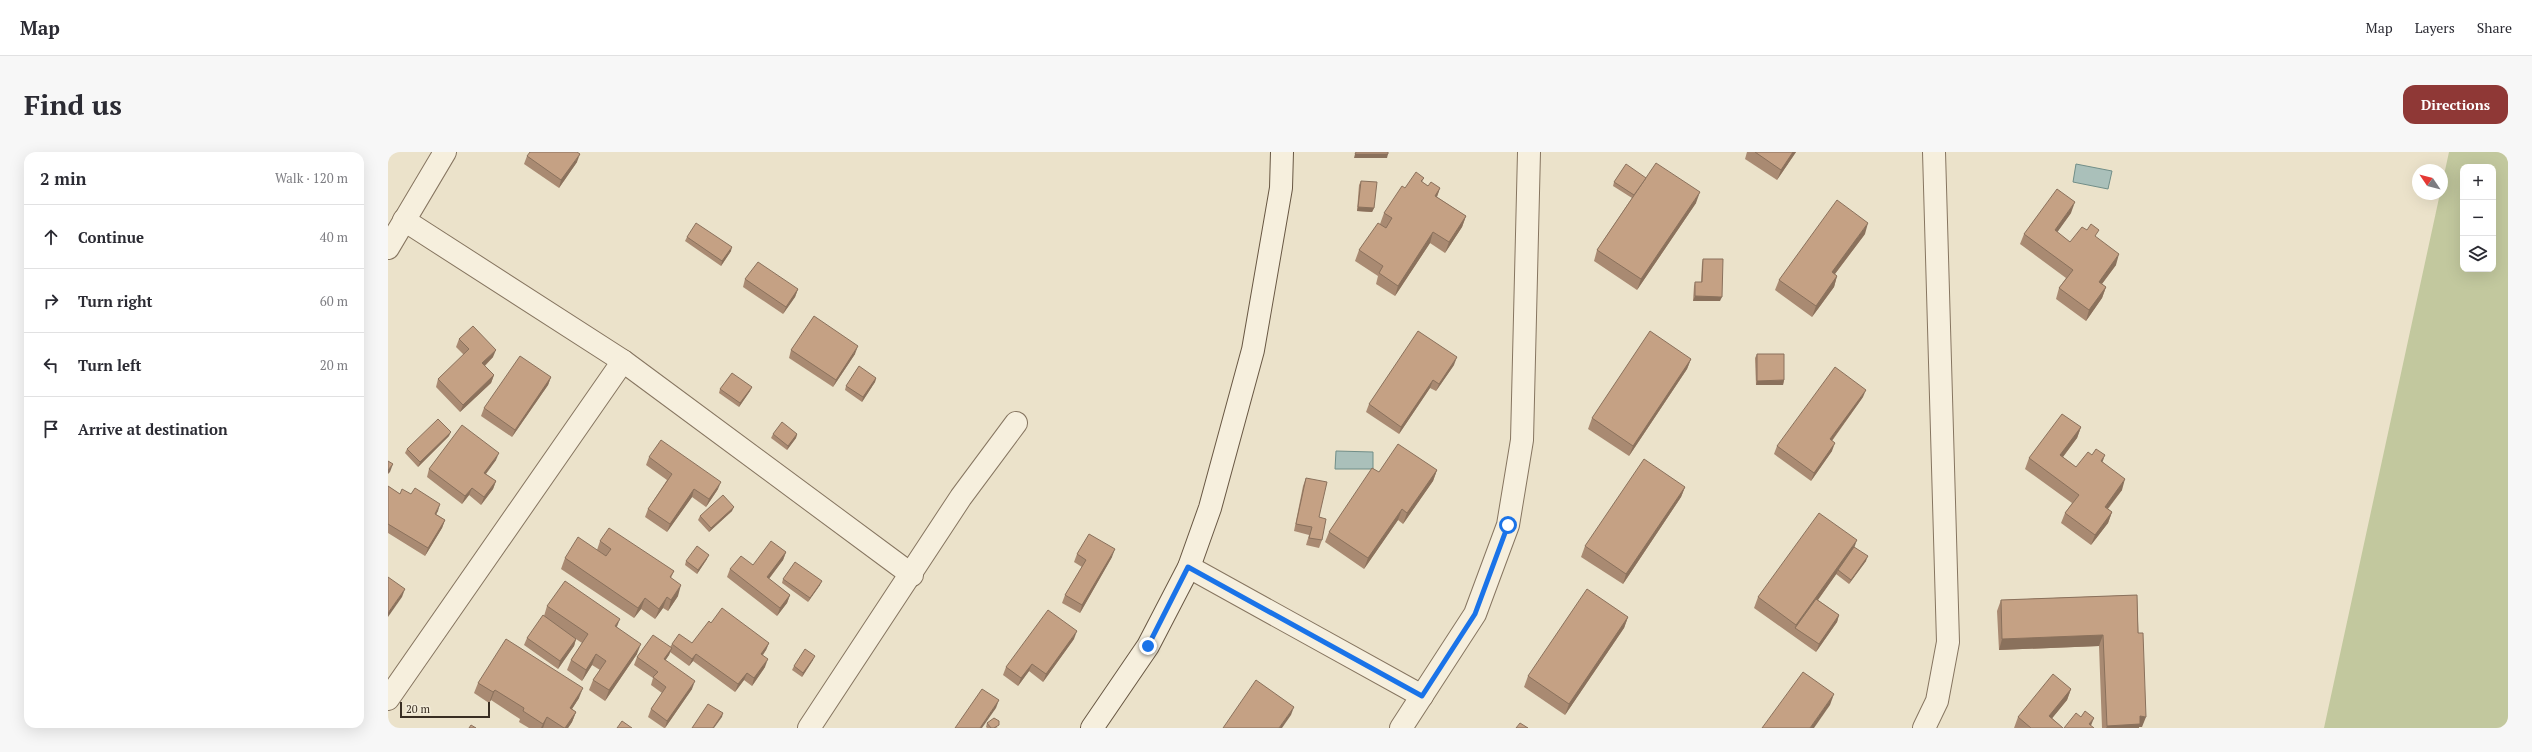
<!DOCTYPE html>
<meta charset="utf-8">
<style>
:root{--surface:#fff;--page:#f7f7f7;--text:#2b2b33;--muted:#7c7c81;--line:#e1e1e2;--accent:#8f3836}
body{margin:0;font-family:"PT Serif",serif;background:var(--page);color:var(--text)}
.controls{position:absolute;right:12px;top:12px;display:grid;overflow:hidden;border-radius:8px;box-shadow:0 4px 16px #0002}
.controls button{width:36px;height:36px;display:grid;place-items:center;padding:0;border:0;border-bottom:1px solid var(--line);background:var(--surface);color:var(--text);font:20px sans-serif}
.compass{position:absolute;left:2024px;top:12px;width:36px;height:36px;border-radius:50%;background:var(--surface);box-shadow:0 4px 16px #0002;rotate:305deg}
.scale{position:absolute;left:12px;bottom:10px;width:90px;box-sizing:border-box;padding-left:4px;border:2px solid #382d22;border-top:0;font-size:11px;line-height:14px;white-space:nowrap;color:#382d22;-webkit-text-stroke:3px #f3ecd9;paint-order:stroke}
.stop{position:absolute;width:12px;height:12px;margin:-9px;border:3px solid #1a73e8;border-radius:50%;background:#fff}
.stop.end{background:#1a73e8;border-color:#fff;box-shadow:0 1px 4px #0008}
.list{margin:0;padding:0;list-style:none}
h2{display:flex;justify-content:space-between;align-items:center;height:52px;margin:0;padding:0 16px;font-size:17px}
h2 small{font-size:13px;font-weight:400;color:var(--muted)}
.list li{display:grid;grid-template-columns:26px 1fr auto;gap:12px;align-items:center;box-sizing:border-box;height:64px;padding:0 16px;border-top:1px solid var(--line)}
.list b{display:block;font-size:15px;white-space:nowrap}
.list em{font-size:13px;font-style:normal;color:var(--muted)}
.icon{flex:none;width:22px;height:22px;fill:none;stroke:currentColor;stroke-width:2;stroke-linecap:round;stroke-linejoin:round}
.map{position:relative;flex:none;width:2120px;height:576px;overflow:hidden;border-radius:12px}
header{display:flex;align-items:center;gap:24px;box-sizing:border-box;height:56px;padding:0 20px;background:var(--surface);border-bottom:1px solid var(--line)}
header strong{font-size:19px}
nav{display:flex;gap:22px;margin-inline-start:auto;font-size:14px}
.intro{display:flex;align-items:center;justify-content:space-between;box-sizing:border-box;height:96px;padding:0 24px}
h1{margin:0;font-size:28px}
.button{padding:10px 18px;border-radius:12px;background:var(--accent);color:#fff;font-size:14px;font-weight:700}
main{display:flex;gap:24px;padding:0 24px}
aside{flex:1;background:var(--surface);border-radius:12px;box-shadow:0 4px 16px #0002}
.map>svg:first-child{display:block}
</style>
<header>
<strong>Map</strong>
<nav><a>Map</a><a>Layers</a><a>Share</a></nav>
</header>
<div class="intro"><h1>Find us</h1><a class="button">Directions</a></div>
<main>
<aside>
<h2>2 min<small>Walk · 120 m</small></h2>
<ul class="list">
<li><svg class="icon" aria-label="ahead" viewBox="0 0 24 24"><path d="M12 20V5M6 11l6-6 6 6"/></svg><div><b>Continue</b></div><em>40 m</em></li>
<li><svg class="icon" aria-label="right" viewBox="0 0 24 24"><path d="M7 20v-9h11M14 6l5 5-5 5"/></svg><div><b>Turn right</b></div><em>60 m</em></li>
<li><svg class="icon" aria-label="left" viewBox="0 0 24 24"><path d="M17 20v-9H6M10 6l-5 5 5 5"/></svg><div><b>Turn left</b></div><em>20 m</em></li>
<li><svg class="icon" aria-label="arrive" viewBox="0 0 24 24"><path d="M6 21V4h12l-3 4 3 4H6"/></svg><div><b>Arrive at destination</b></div></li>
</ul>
</aside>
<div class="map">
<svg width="2120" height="576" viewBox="0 0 2120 576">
<rect width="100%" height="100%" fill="#ebe2ca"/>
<path fill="#c2c89e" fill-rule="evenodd" d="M2061 0H2120V576H1936ZM2075 15H2105V117H2075Z"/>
<g fill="#aac0ba" stroke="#718e88">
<polygon points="1688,12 1724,19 1720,37 1685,30"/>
<polygon points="948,299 985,300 985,317 947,317"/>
</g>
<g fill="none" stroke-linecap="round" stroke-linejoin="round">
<g stroke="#867560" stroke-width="24">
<g id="street">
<polyline points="16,68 235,209 524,423"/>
<polyline points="0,96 57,0"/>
<polyline points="801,415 1034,544"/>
<polyline points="0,547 235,209"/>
<polyline points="421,576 573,345 628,271"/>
<polyline points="1013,576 1087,462 1120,373 1134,288 1141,0"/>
<polyline points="1536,576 1549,549 1560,490 1546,0"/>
</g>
</g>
<g stroke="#685743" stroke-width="24">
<polyline id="secondary" points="704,576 760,494 801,415 822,356 865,198 893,36 894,0"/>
</g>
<use href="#street" stroke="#f6efdd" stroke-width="22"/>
<use href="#secondary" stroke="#f6efdd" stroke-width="22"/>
</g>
<g fill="#a98a72">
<polygon points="1359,0 1408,0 1389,28 1357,7"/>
<polygon points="139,4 189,10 171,36 136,12"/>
<polygon points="1036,26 1034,30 1040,34 1052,36 1049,45 1078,64 1074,75 1057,101 1042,91 1007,144 988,132 990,124 967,109 971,98 992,72 996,61 1017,36"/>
<polygon points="1258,26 1308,51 1249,138 1206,109 1209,98 1244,46 1225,34 1226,30"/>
<polygon points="973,29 986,56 984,60 969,59 971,33"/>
<polygon points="1683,61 1669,80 1682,90 1708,86 1728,113 1714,132 1718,135 1714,146 1698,169 1668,147 1671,136 1678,126 1632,92 1636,82"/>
<polygon points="1477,82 1447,122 1449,124 1446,135 1424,165 1387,138 1391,128"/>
<polygon points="299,85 343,99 333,114 297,89"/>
<polygon points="1315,107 1332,149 1305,149 1306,134 1307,130 1313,130 1314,111"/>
<polygon points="357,127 410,137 407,145 395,162 355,135"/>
<polygon points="71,187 105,205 97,214 106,223 103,231 72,260 48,235 50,227 76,203 68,195"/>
<polygon points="403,198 467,202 445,235 401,206"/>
<polygon points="1369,202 1396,228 1395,233 1368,233 1367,206"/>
<polygon points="1303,207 1299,217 1241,304 1200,277 1204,266"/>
<polygon points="1066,213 1048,239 1042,236 1011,282 978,260 981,252"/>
<polygon points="163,225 160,233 124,285 93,264 96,256"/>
<polygon points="488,226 487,230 474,250 457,238 458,234"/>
<polygon points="364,235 362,239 351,255 331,241 332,237"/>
<polygon points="1475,245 1444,289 1444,299 1423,329 1386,302 1389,294"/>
<polygon points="1693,275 1689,286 1675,305 1688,315 1715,310 1734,338 1720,357 1724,360 1720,371 1703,393 1673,371 1677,361 1684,351 1637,317 1641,306"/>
<polygon points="385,282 409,282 408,286 399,298 383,286"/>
<polygon points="61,284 30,315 17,301 19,297"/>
<polygon points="261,305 330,337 318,355 304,345 279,380 257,365 260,357 279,328 258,313"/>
<polygon points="108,308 98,322 108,329 105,337 93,353 81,343 74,352 39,325 41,317"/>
<polygon points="1049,318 1045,329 1015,372 1010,368 976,417 937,390 941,380 991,320"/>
<polygon points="918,326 931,365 934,388 931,396 918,393 921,383 906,379 915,334"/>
<polygon points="0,334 12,342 50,359 48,362 57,368 54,376 37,404 0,381"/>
<polygon points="1297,335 1293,345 1235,432 1193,405 1197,394"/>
<polygon points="344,359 321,380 310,368 312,364"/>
<polygon points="212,389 286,419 283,426 290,444 280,459 275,456 267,467 253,457 246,466 173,417 177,406 209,398"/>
<polygon points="1466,395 1478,409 1461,432 1448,422 1449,421 1430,448 1451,463 1449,470 1428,500 1366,456 1370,445"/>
<polygon points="398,400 395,408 381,427 402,443 399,451 389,464 339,425 342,417 365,413"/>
<polygon points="689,402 724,405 692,461 674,451 677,443 694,415 686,410"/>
<polygon points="319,407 309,422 297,413 298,409"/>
<polygon points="395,427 432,433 420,450 394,431"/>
<polygon points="1749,443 1754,575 1751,575 1751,576 1714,576 1711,494 1611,498 1609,459 1613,448"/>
<polygon points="159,454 229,475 249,502 217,549 201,538 205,528 212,518 204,513 194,529 179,518 183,508 194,491 188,487 186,494 170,517 136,493 139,486 156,464"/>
<polygon points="1240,465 1236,476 1177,563 1136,535 1140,524"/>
<polygon points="323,471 381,491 378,498 375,503 377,515 364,534 356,528 347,540 305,509 301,514 282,500 281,503 277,508 304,537 277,576 276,576 260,565 263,557 274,541 263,533 265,526 246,513 249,505 282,495 284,492 304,491"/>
<polygon points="686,487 655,530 641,519 630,534 615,523 618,515"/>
<polygon points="425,508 414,525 404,518 406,514"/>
<polygon points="90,531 191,546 184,557 188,560 184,570 180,576 141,576 131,570 132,567 103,548 101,551 86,541"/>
<polygon points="1683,537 1679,548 1664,566 1675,576 1626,576 1630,565"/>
<polygon points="599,571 610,576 599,576 598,575"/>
</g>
<g fill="#8a715c">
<polygon points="1405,0 1408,0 1389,28 1393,18"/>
<polygon points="192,2 189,10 171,36 173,28"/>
<polygon points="967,2 1000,2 999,6 966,6"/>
<polygon points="1052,36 1048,47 1047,44"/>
<polygon points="1312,40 1308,51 1249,138 1253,127"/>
<polygon points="1687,50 1683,61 1663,89 1667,78"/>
<polygon points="970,55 986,56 984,60 969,59"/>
<polygon points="1078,64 1074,75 1057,101 1061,90"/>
<polygon points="1480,71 1477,82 1440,131 1444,120"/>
<polygon points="1045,80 1042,91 1007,144 1010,134"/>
<polygon points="344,95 343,99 333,114 334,109"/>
<polygon points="1731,102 1728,113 1707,141 1711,130"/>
<polygon points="1449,124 1446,135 1424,165 1428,154"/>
<polygon points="1718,135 1714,146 1698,169 1701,158"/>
<polygon points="410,137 407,145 395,162 398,155"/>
<polygon points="1307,144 1334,145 1332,149 1305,149"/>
<polygon points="470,194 467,202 445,235 448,228"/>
<polygon points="108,198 105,205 91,219 94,211"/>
<polygon points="1069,205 1066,213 1048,239 1051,232"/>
<polygon points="1303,207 1299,217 1241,304 1245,294"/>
<polygon points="106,223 103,231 72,260 75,253"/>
<polygon points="163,225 160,233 124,285 127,278"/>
<polygon points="488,226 487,230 474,250 475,245"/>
<polygon points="1045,228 1042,236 1011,282 1013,275"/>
<polygon points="1396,228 1395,233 1368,233 1369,229"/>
<polygon points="364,235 362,239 351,255 352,251"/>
<polygon points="1478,238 1475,245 1439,295 1442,287"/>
<polygon points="1693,275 1689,286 1668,314 1672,303"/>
<polygon points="63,280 61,284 30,315 32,310"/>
<polygon points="409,282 408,286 399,298 400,294"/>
<polygon points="1447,291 1444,299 1423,329 1426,321"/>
<polygon points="111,301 108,308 93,328 96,321"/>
<polygon points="1717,303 1713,314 1713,309"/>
<polygon points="5,312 2,320 0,322 0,318"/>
<polygon points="1049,318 1045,329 1015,372 1019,361"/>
<polygon points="1737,327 1734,338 1713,365 1717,355"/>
<polygon points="108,329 105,337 93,353 96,345"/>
<polygon points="333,330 330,337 318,355 321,347"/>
<polygon points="1297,335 1293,345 1235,432 1238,422"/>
<polygon points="84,336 81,343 74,352 77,344"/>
<polygon points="306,337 304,345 279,380 282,372"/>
<polygon points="52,352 50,359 44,370 47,362"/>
<polygon points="346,355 344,359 321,380 323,376"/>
<polygon points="1014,357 1010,368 976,417 980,406"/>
<polygon points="1724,360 1720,371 1703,393 1707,383"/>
<polygon points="57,368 54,376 37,404 40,396"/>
<polygon points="1469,388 1465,399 1450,418 1449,421 1409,477 1407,476 1408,473"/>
<polygon points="727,397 724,405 692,461 694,453"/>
<polygon points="398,400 395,408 376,433 379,425"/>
<polygon points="321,403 319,407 309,422 310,418"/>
<polygon points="1480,404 1478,409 1461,432 1463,428"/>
<polygon points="434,429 432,433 420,450 422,446"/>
<polygon points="293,433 290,444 280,459 283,448"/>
<polygon points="17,437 14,445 0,465 0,461"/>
<polygon points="402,443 399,451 389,464 392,456"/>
<polygon points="279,445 275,456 267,467 271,457"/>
<polygon points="257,446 253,457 246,466 250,456"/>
<polygon points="1451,463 1449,470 1428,500 1431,492"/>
<polygon points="1240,465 1236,476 1177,563 1181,552"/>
<polygon points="232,467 228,477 227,474"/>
<polygon points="689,479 686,487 655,530 658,522"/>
<polygon points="1715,483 1711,494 1611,498 1614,487"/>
<polygon points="188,487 186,494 170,517 172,509"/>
<polygon points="381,491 378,498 370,509 373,502"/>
<polygon points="253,492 249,502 217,549 221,538"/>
<polygon points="284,496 281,503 273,515 276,507"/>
<polygon points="208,502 204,513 194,529 198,518"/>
<polygon points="308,502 305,509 301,514 304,507"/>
<polygon points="427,504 425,508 414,525 415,521"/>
<polygon points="380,507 377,515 364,534 366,526"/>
<polygon points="644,512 641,519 630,534 633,526"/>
<polygon points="359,521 356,528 347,540 350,532"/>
<polygon points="307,529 304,537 277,576 279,569"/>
<polygon points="195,536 191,546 178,566 182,556"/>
<polygon points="1683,537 1679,548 1657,575 1661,564"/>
<polygon points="107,538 103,548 101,551 105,540"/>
<polygon points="1446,542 1442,553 1426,576 1422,576"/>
<polygon points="611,548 608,556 594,576 592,576"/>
<polygon points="906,555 903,563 894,576 891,576"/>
<polygon points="188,560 184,570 180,576 177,576"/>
<polygon points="335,561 334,565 326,576 325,576"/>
<polygon points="1752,564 1758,565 1754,575 1751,575 1751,576 1718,576 1719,574"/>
<polygon points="159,565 155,576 153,576 155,572"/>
<polygon points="1706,566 1702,576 1701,572"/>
</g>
<g fill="#c5a184" stroke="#8a715c">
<polygon points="142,0 189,0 192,2 173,28 139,4"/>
<polygon points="968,0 1000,0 1000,2 967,2"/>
<polygon points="1367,0 1405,0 1393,18"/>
<polygon points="1268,11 1312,40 1253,127 1209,98"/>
<polygon points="1238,12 1258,26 1246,43 1226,30"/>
<polygon points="1028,20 1036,26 1033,29 1040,34 1043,30 1052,36 1047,44 1078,64 1061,90 1045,80 1010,134 991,121 995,114 971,98 990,71 998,76 1004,66 996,61 1014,34 1017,36"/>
<polygon points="973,29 989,30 986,56 970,55"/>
<polygon points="1669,37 1687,50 1667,78 1682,90 1694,75 1699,78 1703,72 1711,78 1707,84 1731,102 1711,130 1718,135 1701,158 1671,136 1685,118 1636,82"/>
<polygon points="1449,48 1480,71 1444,120 1449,124 1428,154 1391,128"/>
<polygon points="308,71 344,95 334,109 299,85"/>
<polygon points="1315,107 1335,107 1334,145 1307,144 1307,130 1314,130"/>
<polygon points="370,110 410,137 398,155 357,127"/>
<polygon points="426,164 470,194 448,228 403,198"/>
<polygon points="85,174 108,198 94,211 106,223 75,253 50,227 81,197 71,187"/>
<polygon points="1030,179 1069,205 1051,232 1045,228 1013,275 981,252"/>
<polygon points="1262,179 1303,207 1245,294 1204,266"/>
<polygon points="1369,202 1396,202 1396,228 1369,229"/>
<polygon points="132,204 163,225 127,278 96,256"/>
<polygon points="471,214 488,226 475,245 458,234"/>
<polygon points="1447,215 1478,238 1442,287 1447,291 1426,321 1389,294"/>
<polygon points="344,221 364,235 352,251 332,237"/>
<polygon points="1674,262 1693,275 1672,303 1688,315 1700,300 1704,303 1708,297 1717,303 1713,309 1737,327 1717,355 1724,360 1707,383 1677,361 1691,343 1641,306"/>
<polygon points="50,267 63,280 32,310 19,297"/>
<polygon points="394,270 409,282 400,294 385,282"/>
<polygon points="74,273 111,301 96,321 108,329 96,345 84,336 77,344 41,317"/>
<polygon points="273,288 333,330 321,347 306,337 282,372 260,357 284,322 261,305"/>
<polygon points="1010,292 1049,318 1019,361 1014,357 980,406 941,380 984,316 991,320"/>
<polygon points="1256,307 1297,335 1238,422 1197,394"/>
<polygon points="0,309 5,312 0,318"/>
<polygon points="918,326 939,330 931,365 938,367 934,388 921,386 924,375 908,372"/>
<polygon points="0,334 12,342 14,337 23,342 27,336 52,352 47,362 57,368 40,396 0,372"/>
<polygon points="335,343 346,355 323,376 312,364"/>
<polygon points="1431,361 1469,388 1408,473 1370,445"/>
<polygon points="221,376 286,419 282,425 293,433 283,448 279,445 271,457 257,446 250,456 177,406 190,385 218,404 223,397 212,389"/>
<polygon points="701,382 727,397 694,453 677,443 698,408 689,402"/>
<polygon points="383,389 398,400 379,425 402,443 392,456 342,417 353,404 365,413"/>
<polygon points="309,394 321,403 310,418 298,409"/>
<polygon points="1466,395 1480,404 1463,428 1450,418"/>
<polygon points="407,410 434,429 422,446 395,427"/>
<polygon points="0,425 17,437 0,461"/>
<polygon points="177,429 232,467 227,474 253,492 221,538 205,528 218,509 208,502 198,518 183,508 200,482 159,454"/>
<polygon points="1199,437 1240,465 1181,552 1140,524"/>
<polygon points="1749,443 1750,481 1755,481 1758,565 1752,564 1752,572 1719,574 1715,483 1614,487 1613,448"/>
<polygon points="1428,447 1451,463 1431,492 1407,476"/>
<polygon points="334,456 381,491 373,502 380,507 366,526 359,521 350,532 308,502 304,507 284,492 291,482 304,491 321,469 323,471"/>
<polygon points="660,458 689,479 658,522 644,512 633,526 618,515"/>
<polygon points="155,463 188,487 172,509 139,486"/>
<polygon points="265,483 284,496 276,507 307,529 279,569 263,557 278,535 265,525 270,520 249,505"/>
<polygon points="118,487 195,536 182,556 188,560 177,576 176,576 159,565 155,572 135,559 136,556 107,538 105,540 90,531"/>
<polygon points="417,497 427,504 415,521 406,514"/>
<polygon points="1415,520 1446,542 1422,576 1374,576"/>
<polygon points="1665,522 1683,537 1661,564 1675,576 1643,576 1630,565"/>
<polygon points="868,528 906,555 891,576 835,576"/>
<polygon points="594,537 611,548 592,576 567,576"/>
<polygon points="320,552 335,561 325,576 304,576"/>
<polygon points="1697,559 1706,566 1701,572 1706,576 1676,576 1688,561 1693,565"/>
<polygon points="606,566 611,569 611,573 606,576 603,576 599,571"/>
<polygon points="234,569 244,576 229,576"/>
<polygon points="1132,571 1140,576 1128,576"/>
<polygon points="83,573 88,576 81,576"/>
</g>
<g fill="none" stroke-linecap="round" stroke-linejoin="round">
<polyline stroke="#1a73e8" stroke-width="5" points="760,494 800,415 1034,544 1087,462 1120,373"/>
</g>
</svg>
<div class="controls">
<button>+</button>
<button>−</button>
<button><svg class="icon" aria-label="layers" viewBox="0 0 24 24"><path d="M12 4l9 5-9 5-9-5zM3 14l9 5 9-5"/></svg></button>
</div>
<svg class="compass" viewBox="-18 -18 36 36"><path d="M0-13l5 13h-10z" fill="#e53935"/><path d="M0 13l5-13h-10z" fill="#7c7c81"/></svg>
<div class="scale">20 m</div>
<div class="stop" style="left:1120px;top:373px"></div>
<div class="stop end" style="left:760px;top:494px"></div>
</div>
</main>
